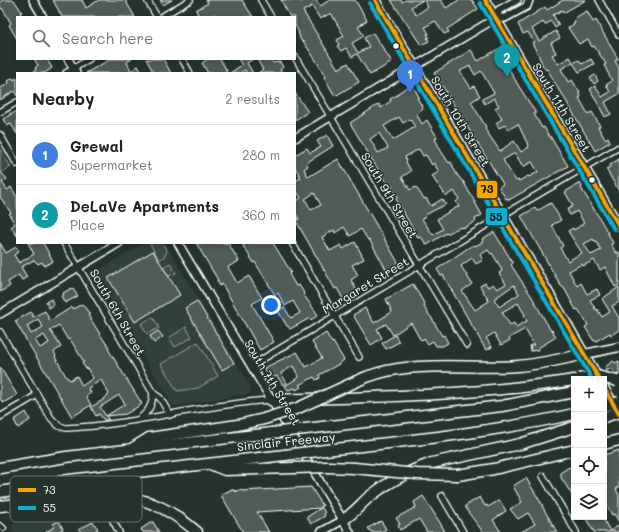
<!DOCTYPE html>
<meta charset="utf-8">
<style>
:root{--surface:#fff;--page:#f6f6f6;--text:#222;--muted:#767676;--line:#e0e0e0;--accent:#db2777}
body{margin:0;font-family:Mali,sans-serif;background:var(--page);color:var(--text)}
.controls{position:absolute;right:12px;bottom:12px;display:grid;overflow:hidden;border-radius:0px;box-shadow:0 2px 6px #0003}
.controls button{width:36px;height:36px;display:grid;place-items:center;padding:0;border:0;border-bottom:1px solid var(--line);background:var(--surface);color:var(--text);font:20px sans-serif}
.you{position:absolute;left:271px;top:305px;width:14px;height:14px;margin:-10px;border:3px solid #fff;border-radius:50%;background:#1a73e8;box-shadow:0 0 0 6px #1a73e833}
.badge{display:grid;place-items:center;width:26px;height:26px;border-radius:50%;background:var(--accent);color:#fff;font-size:13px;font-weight:700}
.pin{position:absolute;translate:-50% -33px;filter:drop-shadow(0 1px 2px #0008)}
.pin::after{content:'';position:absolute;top:21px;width:14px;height:12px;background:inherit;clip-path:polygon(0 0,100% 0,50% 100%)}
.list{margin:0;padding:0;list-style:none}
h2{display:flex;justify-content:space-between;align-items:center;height:52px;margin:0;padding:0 16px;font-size:17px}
h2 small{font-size:13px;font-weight:400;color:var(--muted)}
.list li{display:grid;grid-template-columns:26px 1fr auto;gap:12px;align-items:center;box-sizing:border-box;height:60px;padding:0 16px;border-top:1px solid var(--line)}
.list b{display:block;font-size:15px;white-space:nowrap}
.list p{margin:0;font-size:13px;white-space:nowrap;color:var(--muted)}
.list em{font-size:13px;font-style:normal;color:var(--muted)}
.icon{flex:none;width:22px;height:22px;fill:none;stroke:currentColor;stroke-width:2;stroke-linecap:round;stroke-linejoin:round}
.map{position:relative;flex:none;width:619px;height:532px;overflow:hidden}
.search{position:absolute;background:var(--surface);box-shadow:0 2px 6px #0003;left:16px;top:16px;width:280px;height:44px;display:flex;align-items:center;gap:10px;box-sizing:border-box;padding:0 14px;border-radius:0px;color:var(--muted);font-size:15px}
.panel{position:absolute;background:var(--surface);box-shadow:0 2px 6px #0003;left:16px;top:72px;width:280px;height:172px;border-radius:0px}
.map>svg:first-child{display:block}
</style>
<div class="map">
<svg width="619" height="532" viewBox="0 0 619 532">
<rect width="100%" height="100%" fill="#26332d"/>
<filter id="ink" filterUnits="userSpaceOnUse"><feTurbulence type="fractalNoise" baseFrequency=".025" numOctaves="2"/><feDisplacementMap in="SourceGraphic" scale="8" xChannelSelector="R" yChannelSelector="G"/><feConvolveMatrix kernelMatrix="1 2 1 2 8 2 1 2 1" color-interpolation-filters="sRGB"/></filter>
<g filter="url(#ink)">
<g fill="#333f3a">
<polygon points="144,243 165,243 250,386 251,391 249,394 173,406 94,273"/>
<polygon points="59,521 65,532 12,532 14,522"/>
</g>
<g fill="#3e4944" stroke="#9ea4a2">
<polygon points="0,149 11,167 0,173"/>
<polygon points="151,243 162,243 167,251 164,257 159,260 150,244"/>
<polygon points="170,263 176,273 169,276 163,267"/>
<polygon points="153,317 159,328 147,334 141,324"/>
<polygon points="186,327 192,337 175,347 169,338"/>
<polygon points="198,342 218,376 198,388 177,391 161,364"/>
</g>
<g fill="#515c57" stroke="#fff" fill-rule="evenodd">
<polygon points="3,0 14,0 22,12 20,13 23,17 17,17 17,39 9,25 11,23 2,8 0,9 0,2"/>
<polygon points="53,0 82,0 86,8 99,0 125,0 135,17 62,17"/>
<polygon points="160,0 172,0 163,5"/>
<polygon points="206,0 242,0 253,17 216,17 214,14 209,17 199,17 196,10 208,3"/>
<polygon points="281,0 300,0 301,2 304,0 316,0 320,6 330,0 355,0 367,20 358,27 364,36 352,43 358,53 369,47 364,38 373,33 392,62 370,75 357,54 352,57 346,48 341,51 337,46 339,45 337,40 344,36 331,13 320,19 312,6 303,11 338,69 348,63 359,82 335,96 324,77 325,76 317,62 303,41 302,42 299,36 300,36 298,33 299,33 295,25 295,17 290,17"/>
<polygon points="391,0 401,0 402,2 406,0 423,0 411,7 416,15 428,7 424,0 441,0 446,8 459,0 472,0 478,9 447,29 449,32 444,34 435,21 425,27 429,34 427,34 429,37 427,38 429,41 421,45"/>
<polygon points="563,0 586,0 563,13 562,10 553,15 559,25 555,28 551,21 545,25 543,22 532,29 539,41 556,31 560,38 551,43 556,53 552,55 558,64 570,57 573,62 561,69 568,82 572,80 580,93 579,93 581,97 579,98 588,114 592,112 600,126 598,127 605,139 608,137 610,142 595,151 561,92 560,92 547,69 546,70 543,66 538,54 532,43 534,42 528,32 523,34 518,24 545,7 547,10"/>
<polygon points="587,11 593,22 596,20 618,59 615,61 619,68 619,94 605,102 611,114 605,117 590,89 595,86 602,97 610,92 606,85 612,81 604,65 606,64 594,46 592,47 588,39 579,44 568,28 574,24 573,23 575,22 574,20 578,16"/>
<path d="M498 49 518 85 536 113 534 114 542 128 544 127 549 136H550L568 166 509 200 508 198 506 199 499 187 503 184 496 173 434 73 471 50 478 61ZM470 66 475 75 481 71 494 93 482 99 485 104 494 98 499 106 495 108 502 119 496 123 499 128 505 125 508 130 518 124 529 147 521 152 514 141 500 151 485 129 486 127 471 102 480 96 474 86 471 88 460 71ZM515 153 523 167 532 162 538 172 529 177 528 176 519 181 518 180 516 181 503 160Z"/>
<polygon points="34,59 47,59 52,68 45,73 31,73 36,70 35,68 38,65"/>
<polygon points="111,59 132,59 127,62 131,71 138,66 141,71 138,73 86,73"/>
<polygon points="146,59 163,59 171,73 154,73"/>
<polygon points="208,59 220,59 227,71 225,73 208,73 202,63"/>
<polygon points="238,59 253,59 247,63 253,73 247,73 245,70 240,73 230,73 242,65"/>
<polygon points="257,59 270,59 273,63 280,62 283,67 280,70 282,73 258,73 263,70"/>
<polygon points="591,59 594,64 579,72 573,63 579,60 582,64"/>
<polygon points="595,75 598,81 594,84 590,78"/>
<polygon points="13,78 14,80 17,78 17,96 14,91 0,100 0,87 1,88 9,83 8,81"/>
<path d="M412 84 419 97 417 98 423 108 417 113V115L422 124 427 120 437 137 435 139 441 151 449 163 451 162 456 173 462 181H463L482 215 475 219 476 221 466 227 461 228 460 227 447 234 446 233 427 245 421 237 418 238 396 199 398 197 390 184 388 185 382 176 350 123 379 104 381 108 391 101 390 99 399 94 398 93ZM399 117 403 123 410 119 415 127 393 140 384 126ZM379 133 388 148 378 153 370 139ZM419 149 423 156 426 155 432 165 434 163 439 172 432 176 437 184H438L446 196 454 191 459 199 456 202 459 206 437 219 443 229 433 235 422 219 426 216 425 215 446 204 442 199 431 206 426 198 424 199 416 187 410 190 402 177 411 171 406 162 407 161 405 157Z"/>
<polygon points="295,93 308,112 295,120"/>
<polygon points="17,111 17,134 11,124 7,126 3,119 10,115 10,113 12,114"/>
<path d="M327 135 333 146 306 163 308 166 304 169 308 177 338 159 399 264 396 266 397 267 391 270 390 269 387 271 369 239 368 240 361 229 350 236 344 227 335 233 334 230 322 237 330 251 341 245 343 249 355 242 364 259 352 265 358 275 351 280 357 291 343 299 337 288 335 289 296 221 299 219 295 212V202L301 198 295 188V181L301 178 295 167V155L307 148 310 153 321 147 317 141ZM314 193 321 205 311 210 305 199Z"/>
<polygon points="619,159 619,191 606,169 610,167 610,165"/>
<polygon points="0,171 7,179 2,182 7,190 11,187 17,197 17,236 11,227 15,224 9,214 11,213 0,197"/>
<path d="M580 183 582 187 581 188 603 224 613 243 611 244 616 253 619 252V285L615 287 605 267 600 270 594 260 583 266 582 264 569 271 577 286 581 283 587 294 597 289 600 295 590 300 596 310 597 309 602 317 610 312 602 299 619 287V302L612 306 619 318V330L611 335 610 333 596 341 595 340 594 341 590 335 585 327 588 325 578 309 576 310 564 288 561 286 521 216 535 208 537 211 551 203 561 220 552 225 563 246 560 248 568 261 582 253 568 231 573 228 574 230 584 223 577 211 570 215 567 210 573 206 565 192ZM593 239 594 241 595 240 601 250 591 255 584 244Z"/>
<path d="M494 232 513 263 511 265 532 297 551 331 552 330 556 337 538 348V350L531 351 530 345H534L525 329 509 338 510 340 501 345 494 333 486 338 492 347 486 350 443 275 441 276 437 269 468 248 474 245 475 246 483 242 482 239ZM488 250 491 254 492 253 500 266 502 271 499 273 506 284 497 289 493 284 488 287 485 283 480 286 489 301 475 310 462 291 472 284 461 266 472 258 476 264 483 260 480 255ZM514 285 519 294 499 307 494 299ZM518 303 525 315 524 316 527 321 516 327 514 323 510 325 502 312Z"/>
<polygon points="0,243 6,253 16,247 19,251 14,255 19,263 34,254 28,243 43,243 53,261 44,266 42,262 38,264 34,260 21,267 27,277 22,280 19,275 8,282 10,286 0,292"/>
<polygon points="196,243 228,243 239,261 228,267 237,283 249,276 256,288 262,298 252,304 274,342 260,350 222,284 220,286 217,280 218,280"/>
<polygon points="243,243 273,243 291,272 289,274 296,286 299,285 304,293 303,294 318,315 311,320 310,318 290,329 288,326 287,326 278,311 284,307 291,318 300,313 293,301 285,306 278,293 275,295 255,262 254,263 247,252 243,246 244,245"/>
<polygon points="153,251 180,295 135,322 108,278"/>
<polygon points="413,284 425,305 424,307 429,315 431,317 442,336 444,335 448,343 443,346 436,346 433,341 428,344 424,338 422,340 420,339 411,323 393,335 386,324 377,329 382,338 371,345 353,315 365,308 374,323 392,312 386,299"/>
<polygon points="72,288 78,296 65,303 61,296 64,295 63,293"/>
<polygon points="51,299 54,305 49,308 46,302"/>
<polygon points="197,301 234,363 222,370 185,308"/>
<path d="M82 304 90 314 88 315 105 342H106L109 348 108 349 142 404 126 414 106 416 109 420H104L99 414 96 416 91 407 103 400 109 394 101 380 88 388 91 393 86 396 91 405 72 417 15 321 31 312 33 317 45 311 50 321 72 307 73 309ZM38 319 43 327 31 334 27 326ZM59 325 68 340 70 339 84 362 82 363 86 369 87 368 93 378 82 386 77 376 70 380 68 378H67L55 357 56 356 54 352 61 347 50 330ZM44 335 49 343 40 348 35 340ZM119 395 125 404 106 416 100 407Z"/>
<polygon points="158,331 163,337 154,343 150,336"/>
<polygon points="326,333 332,343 333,342 344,360 341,362 341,363 319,375 320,378 316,380 314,377 299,385 301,387 296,390 295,388 288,390 285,386 299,377 293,366 281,373 287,383 283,385 277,376 273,378 272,376 270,377 264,368 297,352 306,367 322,358 312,342"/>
<polygon points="395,335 399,342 386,349 382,343"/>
<polygon points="613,361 615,363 619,361 619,375 614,374 611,368 607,371 605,367"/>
<polygon points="0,367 17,395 3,403 0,398"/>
<polygon points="26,412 30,420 18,428 14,420"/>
<polygon points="619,450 619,487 616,489 619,495 619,522 614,514 612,515 606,504 604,505 604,455"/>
<polygon points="569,467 571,469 572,468 574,471 574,498 560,476 562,475 560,473"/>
<polygon points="526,478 543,506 542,506 557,532 521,532 535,524 528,513 518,519 510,509 522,502 513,486"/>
<polygon points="311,487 323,506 321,506 325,513 324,514 325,516 311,524 307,517 321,508 257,512 269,532 243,532 221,495 232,489 233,491 235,490 236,492 241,489 242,491"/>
<polygon points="423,496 442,526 445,532 427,532 419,519 400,530 398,525 400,524 396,518 416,507 414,502"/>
<polygon points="480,497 485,506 487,505 488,507 498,501 499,502 500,501 506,511 493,520 501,532 483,532 468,512 465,506"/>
<polygon points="585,517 602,517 610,531 619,525 619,532 594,532"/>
<polygon points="59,521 63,529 57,532 46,532 54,527 53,524"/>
<polygon points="381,521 386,529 381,532 371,532 368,528"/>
<polygon points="93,522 98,529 93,532 81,532 79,529"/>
<polygon points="152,522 153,522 159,532 143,532 141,529"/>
</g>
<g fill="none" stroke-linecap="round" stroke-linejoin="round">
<g stroke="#fff" stroke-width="8">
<g id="minor">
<polyline points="147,0 157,17"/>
<polyline points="261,0 271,17"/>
<polyline points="599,0 619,35"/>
<polyline points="161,17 190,0"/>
<polyline points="295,57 467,345"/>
<polyline points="182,59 190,73"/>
<polyline points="66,73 89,59"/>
<polyline points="0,112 17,102"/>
<polyline points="0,135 17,164"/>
<polyline points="503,215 619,147"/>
<polyline points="490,223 508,223"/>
<polyline points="64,243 153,393 160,398 170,415"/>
<polyline points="292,243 359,357"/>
<path d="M0 332 51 418 59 426 66 428C135 425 202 404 271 400"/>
<polyline points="251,366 490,223 500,210"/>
<polyline points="0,417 37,395"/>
<path d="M139 419C149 411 152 406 153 393"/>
<polyline points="543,476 576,532"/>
<polyline points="442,496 463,532"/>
<polyline points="113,521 119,532"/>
<polyline points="0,526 3,528"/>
</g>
</g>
<g stroke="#fff" stroke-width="10">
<g id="tertiary">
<polyline points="33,0 43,17"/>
<polyline points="496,18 499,10 517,0"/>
<polyline points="68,59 76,73"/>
<polyline points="295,138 496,18 505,18 527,6 529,0"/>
<polyline points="178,243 350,532"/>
<polyline points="0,314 119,243"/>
<polyline points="321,532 343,520"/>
</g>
</g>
<g stroke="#fff" stroke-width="11">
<g id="secondary">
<polyline points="375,0 559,310 599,379"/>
<polyline points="485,0 619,226"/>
<polyline points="585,354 619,347"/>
<polyline points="604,388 616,408"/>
</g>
</g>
<g stroke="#fff" stroke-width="13">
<g id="motorway">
<path d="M357 381C370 375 384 371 398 369 438 363 478 369 518 366 541 364 563 359 585 354"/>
<path d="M271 400C372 397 474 396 574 380"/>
<polyline points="305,429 502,406 574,392"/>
<polyline points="604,444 619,440"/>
<polyline points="133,448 149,438 238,425 264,419"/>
<path d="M318 451C404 441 490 433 574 414"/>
<polyline points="210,464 225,470 293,468"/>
<polyline points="328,467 354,468"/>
<polyline points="0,468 66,457 272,433"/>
<polyline points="458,475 494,469 574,450"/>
<polyline points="0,492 69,480 285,455"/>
<path d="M0 506C27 503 53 502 80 500 102 499 133 495 153 504 169 510 184 521 197 532"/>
<path d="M343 520C353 514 360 505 369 497 388 482 409 471 432 463L520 444 574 427"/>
</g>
</g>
<use href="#minor" stroke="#26332d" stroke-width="5.5"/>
<use href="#tertiary" stroke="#26332d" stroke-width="7"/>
<use href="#secondary" stroke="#26332d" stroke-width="8"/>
<use href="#motorway" stroke="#26332d" stroke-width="10"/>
<g stroke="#fff" stroke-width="13" stroke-linecap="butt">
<g id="motorway-bridge">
<polyline points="579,379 597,376 617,381"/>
<polyline points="604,406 619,402"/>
<polyline points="604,417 619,412"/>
<polyline points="264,419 298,408 357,381"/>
<polyline points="272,433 305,429"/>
<polyline points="285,455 318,451"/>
<polyline points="293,468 328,467"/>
<polyline points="354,468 417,474 458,475"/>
</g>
</g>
<use href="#motorway-bridge" stroke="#26332d" stroke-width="10"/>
<g stroke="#26332d" stroke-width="7">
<g id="bus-1">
<polyline points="375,0 599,379"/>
<polyline points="485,0 619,226"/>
<polyline points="604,388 619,414"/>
</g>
</g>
<g stroke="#26332d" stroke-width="7">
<g id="bus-2">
<polyline points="370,3 592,379"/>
<polyline points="480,3 614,229"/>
</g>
</g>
<use href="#bus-1" stroke="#f7a600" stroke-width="4"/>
<use href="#bus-2" stroke="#0dafd3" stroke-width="4"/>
</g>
</g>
<g fill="#fff" stroke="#26332d" stroke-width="1.5">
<circle cx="396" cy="46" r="3.5"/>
<circle cx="592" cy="180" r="3.5"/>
</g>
<g text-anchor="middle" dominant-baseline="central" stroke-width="3" stroke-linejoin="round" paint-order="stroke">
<g font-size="12" fill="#fff" stroke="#26332d">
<text transform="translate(562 107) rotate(59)">South 11th Street</text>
<text transform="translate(461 121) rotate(59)">South 10th Street</text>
<text transform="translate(390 195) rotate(59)">South 9th Street</text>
<text transform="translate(365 285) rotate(-31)">Margaret Street</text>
<text transform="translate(118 312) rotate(60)">South 6th Street</text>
<text transform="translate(273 382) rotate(59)">South 7th Street</text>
<text transform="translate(286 441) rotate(-6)">Sinclair Freeway</text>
</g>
</g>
<rect x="10" y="476" width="132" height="46" rx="6" fill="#26332d" stroke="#67706c" stroke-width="1"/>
<rect x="18" y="488" width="18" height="4" fill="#f7a600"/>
<rect x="18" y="506" width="18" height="4" fill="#0dafd3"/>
<g font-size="11" fill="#fff">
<text x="43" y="494">73</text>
<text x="43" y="512">55</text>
</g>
<g stroke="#26332d" stroke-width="1.5">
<rect x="476" y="180" width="22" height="19" rx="4" fill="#f7a600"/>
<rect x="485" y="207" width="23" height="19" rx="4" fill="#0dafd3"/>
</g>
<g font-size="11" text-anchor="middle" font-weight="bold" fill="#111">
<text x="487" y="193">73</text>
<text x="496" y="221">55</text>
</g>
</svg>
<div class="controls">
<button>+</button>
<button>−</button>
<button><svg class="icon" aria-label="locate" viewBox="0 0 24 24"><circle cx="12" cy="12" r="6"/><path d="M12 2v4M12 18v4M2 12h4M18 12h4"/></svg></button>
<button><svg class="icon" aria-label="layers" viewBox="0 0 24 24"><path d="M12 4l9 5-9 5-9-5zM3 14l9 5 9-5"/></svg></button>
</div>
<div class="you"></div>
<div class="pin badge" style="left:410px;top:93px;background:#3f7fe0">1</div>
<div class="pin badge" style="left:507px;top:77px;background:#0f9aa8">2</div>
<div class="search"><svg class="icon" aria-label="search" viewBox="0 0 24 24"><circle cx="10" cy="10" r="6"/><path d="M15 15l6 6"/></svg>Search here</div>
<section class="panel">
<h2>Nearby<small>2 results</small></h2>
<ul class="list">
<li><span class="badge" style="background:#3f7fe0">1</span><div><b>Grewal</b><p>Supermarket</p></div><em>280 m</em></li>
<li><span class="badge" style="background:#0f9aa8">2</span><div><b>DeLaVe Apartments</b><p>Place</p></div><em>360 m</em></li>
</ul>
</section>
</div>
